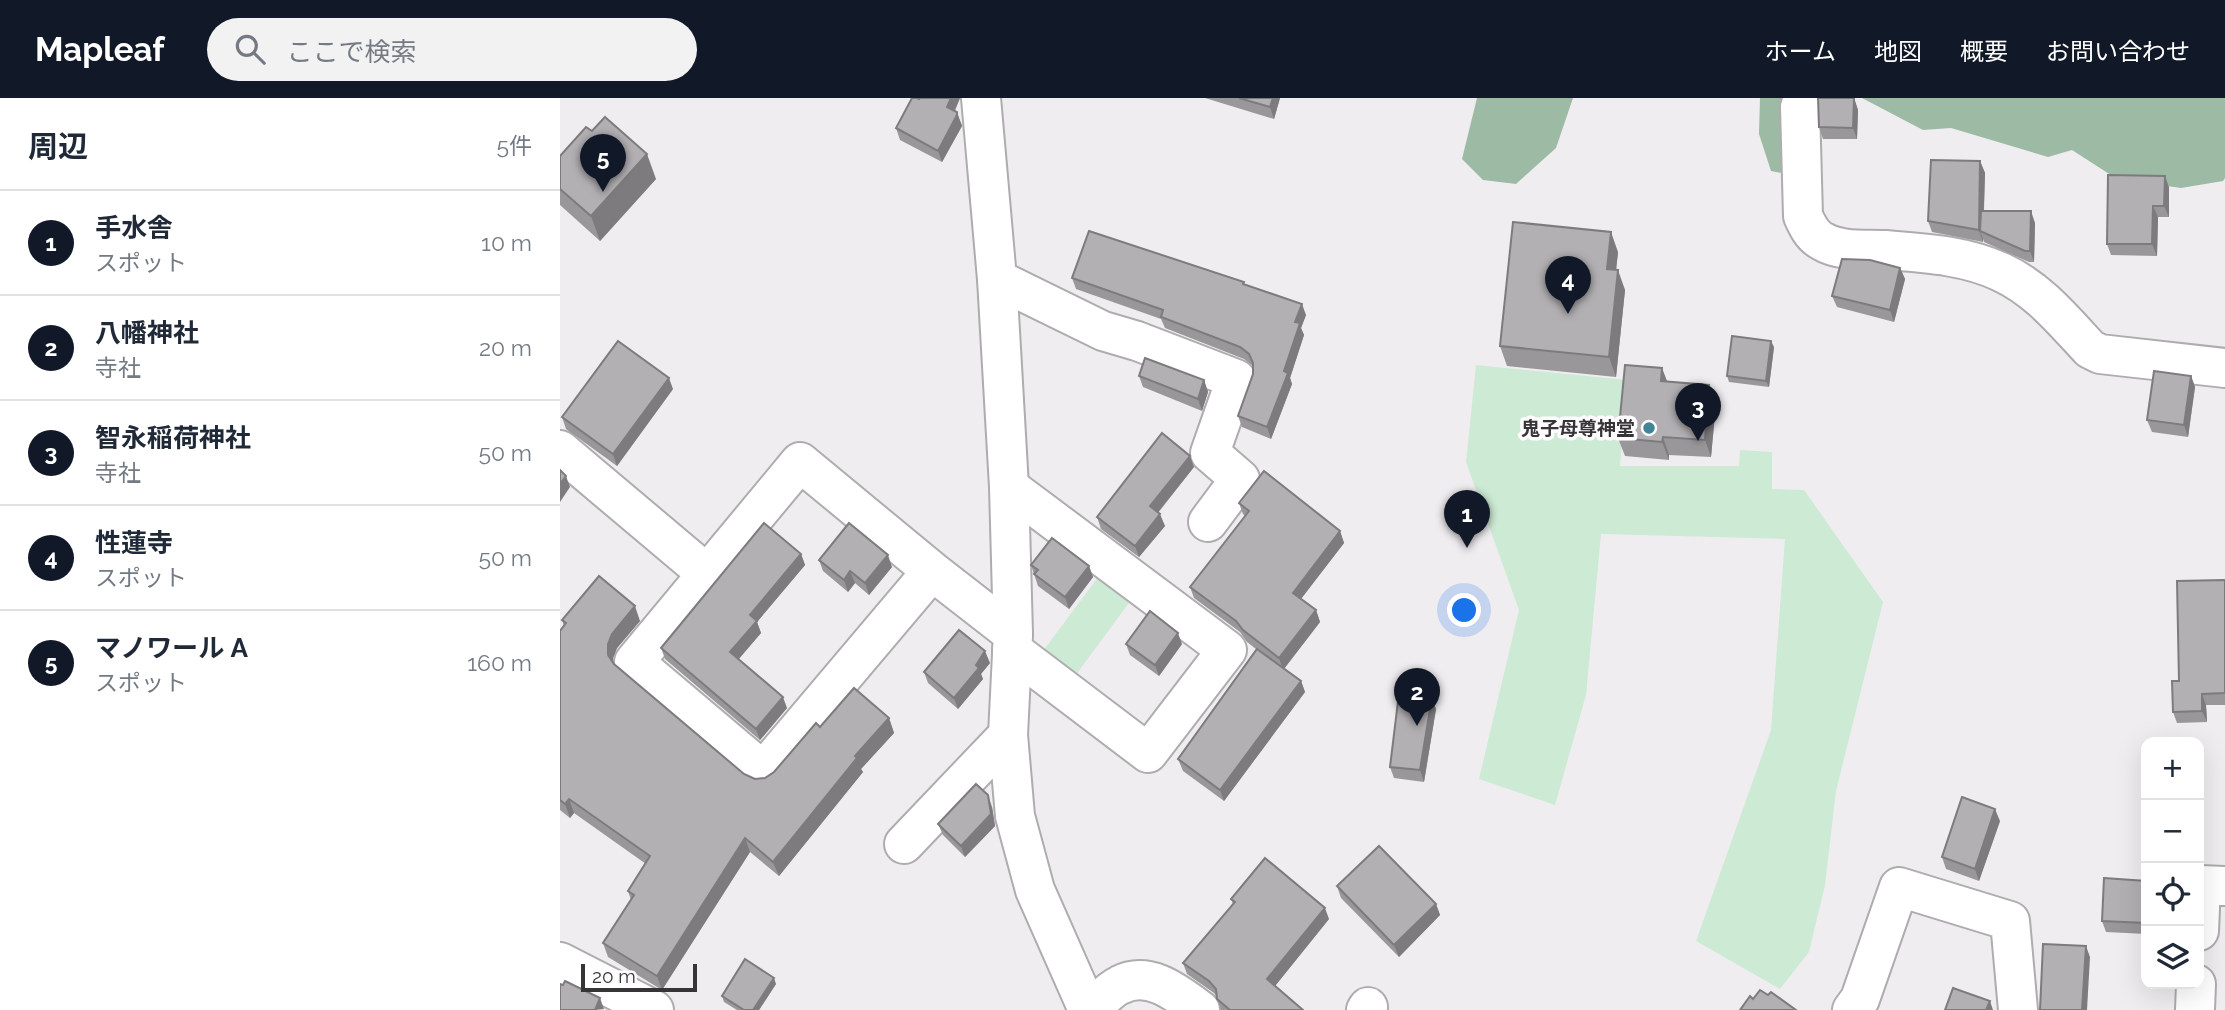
<!DOCTYPE html>
<html lang="ja">
<meta charset="utf-8">
<style>
:root{--surface:#fff;--page:#f2f2f3;--text:#1f2937;--muted:#747a83;--line:#e0e1e3;--accent:#111827}
body{margin:0;font-family:Raleway,"Noto Sans JP",sans-serif;background:var(--page);color:var(--text)}
.controls{position:absolute;right:21px;bottom:21px;display:grid;overflow:hidden;border-radius:14px;box-shadow:0 7px 28px #0002}
.controls button{width:63px;height:63px;display:grid;place-items:center;padding:0;border:0;border-bottom:2px solid var(--line);background:var(--surface);color:var(--text);font:35px sans-serif}
.scale{position:absolute;left:21px;bottom:18px;width:116px;box-sizing:border-box;padding-left:7px;border:4px solid #363536;border-top:0;font-size:19px;line-height:24px;white-space:nowrap;color:#363536;-webkit-text-stroke:5px #fefbfe;paint-order:stroke}
.you{position:absolute;left:905px;top:513px;width:24px;height:24px;margin:-18px;border:5px solid #fff;border-radius:50%;background:#1a73e8;box-shadow:0 0 0 10px #1a73e833}
.badge{display:grid;place-items:center;width:46px;height:46px;border-radius:50%;background:var(--accent);color:#fff;font-size:23px;font-weight:700}
.pin{position:absolute;translate:-50% -58px;filter:drop-shadow(0 2px 4px #0008)}
.pin::after{content:'';position:absolute;top:37px;width:24px;height:21px;background:inherit;clip-path:polygon(0 0,100% 0,50% 100%)}
.list{margin:0;padding:0;list-style:none}
h2{display:flex;justify-content:space-between;align-items:center;height:91px;margin:0;padding:0 28px;font-size:30px}
h2 small{font-size:23px;font-weight:400;color:var(--muted)}
.list li{display:grid;grid-template-columns:46px 1fr auto;gap:21px;align-items:center;box-sizing:border-box;height:105px;padding:0 28px;border-top:2px solid var(--line)}
.list b{display:block;font-size:26px;white-space:nowrap}
.list p{margin:0;font-size:23px;white-space:nowrap;color:var(--muted)}
.list em{font-size:23px;font-style:normal;color:var(--muted)}
.icon{flex:none;width:38px;height:38px;fill:none;stroke:currentColor;stroke-width:2;stroke-linecap:round;stroke-linejoin:round}
.map{position:relative;flex:none;width:1665px;height:912px;overflow:hidden}
header{display:flex;align-items:center;gap:42px;box-sizing:border-box;height:98px;padding:0 35px;background:var(--accent);color:#fff}
header strong{font-size:33px}
nav{display:flex;gap:38px;margin-inline-start:auto;font-size:24px}
.search{width:490px;height:63px;background:var(--page);display:flex;align-items:center;gap:18px;box-sizing:border-box;padding:0 24px;border-radius:38px;color:var(--muted);font-size:26px}
main{display:flex}
aside{flex:1;background:var(--surface)}
.map>svg:first-child{display:block}
</style>
<header>
<strong>Mapleaf</strong>
<div class="search"><svg class="icon" aria-label="search" viewBox="0 0 24 24"><circle cx="10" cy="10" r="6"/><path d="M15 15l6 6"/></svg>ここで検索</div>
<nav><a>ホーム</a><a>地図</a><a>概要</a><a>お問い合わせ</a></nav>
</header>
<main>
<aside>
<h2>周辺<small>5件</small></h2>
<ul class="list">
<li><span class="badge">1</span><div><b>手水舎</b><p>スポット</p></div><em>10 m</em></li>
<li><span class="badge">2</span><div><b>八幡神社</b><p>寺社</p></div><em>20 m</em></li>
<li><span class="badge">3</span><div><b>智永稲荷神社</b><p>寺社</p></div><em>50 m</em></li>
<li><span class="badge">4</span><div><b>性蓮寺</b><p>スポット</p></div><em>50 m</em></li>
<li><span class="badge">5</span><div><b>マノワール A</b><p>スポット</p></div><em>160 m</em></li>
</ul>
</aside>
<div class="map">
<svg width="1665" height="912" viewBox="0 0 1665 912">
<rect width="100%" height="100%" fill="#f0edf1"/>
<g fill="#ccead4">
<polygon points="916,267 1067,282 1060,368 1179,368 1180,352 1212,354 1212,391 1244,392 1323,504 1276,693 1265,787 1249,854 1220,891 1136,843 1211,632 1225,441 1041,436 1026,597 995,707 919,681 959,512 906,364"/>
<polygon points="542,474 574,498 515,578 483,553"/>
</g>
<g fill="#9cbaa4">
<polygon points="917,0 1013,0 996,50 956,86 923,82 902,61"/>
<polygon points="1200,0 1233,0 1227,56 1222,75 1211,73 1199,36"/>
<polygon points="1302,0 1665,0 1665,80 1663,83 1621,90 1557,81 1512,52 1488,59 1391,30 1363,32"/>
</g>
<g fill="none" stroke-linecap="round" stroke-linejoin="round">
<g stroke="#afacaf" stroke-width="42">
<g id="minor">
<polyline points="421,0 437,181 449,389 453,536 448,637 455,718 475,792 528,912"/>
<path d="M1240 9 1243 118C1247 127 1252 138 1262 143 1280 154 1305 151 1325 152 1364 155 1405 157 1441 174 1478 191 1503 222 1530 251L1540 256 1665 270"/>
<polyline points="437,181 543,233 577,243 676,281 650,355 680,381 648,424"/>
<polyline points="0,352 146,475"/>
<polyline points="449,389 667,552 588,655 452,552"/>
<polyline points="372,473 203,673 74,564 240,364 372,473 453,536"/>
<polyline points="344,746 448,637"/>
<polyline points="1639,833 1641,787 1665,788"/>
<polyline points="0,864 94,912"/>
<path d="M530 912C539 904 549 892 560 887 589 872 617 895 640 912"/>
<polyline points="806,912 808,909"/>
<polyline points="1292,912 1300,901 1339,789 1450,823 1458,912"/>
<polyline points="1635,912 1636,886"/>
</g>
</g>
<use href="#minor" stroke="#fff" stroke-width="38"/>
</g>
<g fill="#9a979b">
<polygon points="360,0 400,0 395,13 401,25 402,28 382,64 340,42 336,30"/>
<polygon points="645,0 720,0 714,21"/>
<polygon points="1294,0 1298,12 1297,41 1263,41 1259,29"/>
<polygon points="0,58 96,81 40,143 0,107"/>
<polygon points="1420,63 1425,75 1424,113 1475,125 1474,164 1469,164 1424,144 1423,141 1423,144 1372,134 1368,123"/>
<polygon points="1609,89 1609,119 1598,119 1597,158 1551,157 1547,146"/>
<polygon points="1058,154 1056,172 1065,192 1056,279 947,268 940,248"/>
<polygon points="1340,170 1345,181 1334,224 1277,209 1272,198"/>
<polygon points="512,180 685,187 746,217 741,230 744,237 730,280 732,286 711,341 682,329 678,318 693,276 693,268 684,261 605,230 601,221 516,191"/>
<polygon points="1214,249 1209,289 1169,284 1167,278"/>
<polygon points="579,278 644,282 648,294 642,313 583,289"/>
<polygon points="1631,278 1635,289 1628,339 1592,334 1587,322"/>
<polygon points="1107,284 1156,305 1151,359 1109,357 1109,362 1065,358 1058,340"/>
<polygon points="113,291 57,368 6,331 2,319"/>
<polygon points="634,369 598,415 605,428 579,459 541,431 537,419"/>
<polygon points="679,405 780,433 784,445 741,501 756,512 760,524 724,571 741,583 745,594 664,703 623,673 618,661 696,551 687,544 680,534 634,500 630,489 685,418 683,416"/>
<polygon points="241,456 245,467 197,524 201,535 179,561 227,610 200,642 105,561 101,550"/>
<polygon points="259,462 332,469 309,497 295,485 288,494 263,473"/>
<polygon points="471,467 529,468 533,479 509,511 478,488"/>
<polygon points="1665,482 1665,607 1646,607 1647,624 1617,625 1613,614 1619,583"/>
<polygon points="2,522 80,523 57,550 53,560 54,566 184,676 195,681 205,680 214,674 260,629 329,620 334,635 301,671 303,674 219,778 190,754 102,892 48,859 43,845 71,802 68,793 86,766 14,715 10,720 0,712 0,533 4,528"/>
<polygon points="566,546 622,546 599,578 570,557"/>
<polygon points="430,565 421,576 423,581 398,611 368,585 364,574"/>
<polygon points="876,611 864,684 834,680 830,669"/>
<polygon points="432,709 435,728 405,759 383,737 378,726"/>
<polygon points="1440,723 1419,783 1386,771 1382,759"/>
<polygon points="1586,783 1586,836 1546,834 1542,823"/>
<polygon points="777,788 876,806 880,817 839,859 781,800"/>
<polygon points="671,801 769,821 715,888 743,912 661,912 657,899 654,895 627,876 623,865 673,806"/>
<polygon points="216,886 199,912 177,912 164,904 162,898"/>
</g>
<g fill="#7d7b7e">
<polygon points="391,0 400,0 391,20 387,9"/>
<polygon points="713,0 720,0 714,21 710,9"/>
<polygon points="1294,0 1298,12 1297,41 1293,30"/>
<polygon points="397,14 402,28 382,64 378,53"/>
<polygon points="87,56 96,81 40,143 31,118"/>
<polygon points="1420,63 1425,75 1423,134 1420,133 1423,141 1423,144 1419,132"/>
<polygon points="1605,78 1609,89 1609,119 1604,108"/>
<polygon points="1593,108 1598,119 1597,158 1592,146"/>
<polygon points="1471,113 1475,125 1474,164 1470,153"/>
<polygon points="1051,134 1058,154 1054,191 1047,171"/>
<polygon points="1340,170 1345,181 1334,224 1330,212"/>
<polygon points="1058,172 1065,192 1056,279 1049,259"/>
<polygon points="742,206 746,217 741,230 744,237 730,280 732,286 711,341 707,329 735,224"/>
<polygon points="1211,243 1214,249 1209,289 1206,283"/>
<polygon points="1102,270 1109,288 1101,283"/>
<polygon points="1631,278 1635,289 1628,339 1624,327"/>
<polygon points="109,280 113,291 57,368 53,356"/>
<polygon points="644,282 648,294 642,313 638,301"/>
<polygon points="1149,287 1156,305 1151,359 1145,342"/>
<polygon points="1103,339 1109,357 1109,362 1102,344"/>
<polygon points="630,358 634,369 594,419 590,408"/>
<polygon points="6,378 10,389 0,404 0,386"/>
<polygon points="600,416 605,428 579,459 575,448"/>
<polygon points="780,433 784,445 737,506 733,495"/>
<polygon points="241,456 245,467 197,524 201,535 175,565 170,554 190,517"/>
<polygon points="328,457 332,469 309,497 305,485"/>
<polygon points="529,468 533,479 509,511 505,499"/>
<polygon points="290,473 295,485 288,494 284,482"/>
<polygon points="75,508 80,523 57,550 53,560 53,571 48,557 48,546 52,536"/>
<polygon points="756,512 760,524 723,572 719,560"/>
<polygon points="618,535 622,546 599,578 595,567"/>
<polygon points="425,553 430,565 421,576 423,581 398,611 394,600"/>
<polygon points="741,583 745,594 664,703 660,692"/>
<polygon points="1642,596 1646,607 1647,624 1642,613"/>
<polygon points="223,599 227,610 200,642 196,631"/>
<polygon points="872,599 876,611 864,684 860,672"/>
<polygon points="329,620 334,635 301,671 303,674 219,778 213,764 295,658"/>
<polygon points="428,697 432,709 435,728 405,759 401,748"/>
<polygon points="9,701 14,715 10,720 5,706"/>
<polygon points="1435,711 1440,723 1419,783 1415,771"/>
<polygon points="185,740 190,754 102,892 97,878"/>
<polygon points="876,806 880,817 839,859 834,847"/>
<polygon points="765,810 769,821 711,893 707,881"/>
<polygon points="1526,848 1530,859 1527,912 1522,912"/>
<polygon points="214,880 216,886 199,912 193,912"/>
<polygon points="40,900 44,911 35,912"/>
<polygon points="1430,903 1433,912 1426,912"/>
</g>
<g fill="#b3b0b4" stroke="#7d7b7e" stroke-width="2">
<polygon points="352,0 357,0 359,1 360,0 391,0 387,9 397,14 397,17 378,53 336,30"/>
<polygon points="679,0 713,0 710,9"/>
<polygon points="1258,0 1294,0 1293,30 1259,29"/>
<polygon points="45,19 87,56 31,118 0,91 0,58 26,29 32,33"/>
<polygon points="1371,62 1420,63 1419,132 1368,123"/>
<polygon points="1548,77 1605,78 1604,108 1593,108 1592,146 1547,146"/>
<polygon points="1421,113 1471,113 1470,153 1465,153 1420,133"/>
<polygon points="953,124 1051,134 1047,171 1058,172 1049,259 940,248"/>
<polygon points="529,133 684,184 683,186 742,206 735,224 740,225 724,273 728,275 707,329 678,318 693,276 693,265 689,256 680,249 601,219 603,212 512,180"/>
<polygon points="1282,161 1310,162 1340,170 1330,212 1272,198"/>
<polygon points="1172,238 1211,243 1206,283 1167,278"/>
<polygon points="58,243 109,280 53,356 2,319"/>
<polygon points="585,260 644,282 638,301 579,278"/>
<polygon points="1065,267 1102,270 1101,283 1149,287 1145,342 1103,339 1102,344 1058,340"/>
<polygon points="1594,273 1631,278 1624,327 1587,322"/>
<polygon points="602,335 630,358 590,408 600,416 575,448 537,419"/>
<polygon points="0,372 6,378 0,386"/>
<polygon points="704,373 780,433 733,495 756,512 719,560 683,532 676,523 630,489 689,413 679,405"/>
<polygon points="204,425 241,456 190,517 197,523 170,554 223,599 196,631 101,550"/>
<polygon points="289,425 328,457 305,485 290,473 284,482 259,462"/>
<polygon points="492,440 529,468 505,499 474,476 478,472 471,467"/>
<polygon points="39,478 75,508 52,536 48,546 48,557 54,566 184,676 195,681 205,680 214,674 256,625 260,629 294,590 329,620 295,658 297,660 213,764 185,740 97,878 43,845 74,797 68,793 90,758 9,701 5,706 0,702 0,533 6,525 2,522"/>
<polygon points="1665,482 1665,595 1642,596 1642,613 1613,614 1612,583 1619,583 1617,483"/>
<polygon points="590,513 618,535 595,567 566,546"/>
<polygon points="399,532 425,553 416,567 419,570 394,600 364,574"/>
<polygon points="697,551 741,583 660,692 618,661"/>
<polygon points="839,595 872,599 860,672 830,669"/>
<polygon points="416,686 428,697 431,716 401,748 378,726"/>
<polygon points="1402,699 1435,711 1415,771 1382,759"/>
<polygon points="819,748 876,806 834,847 777,788"/>
<polygon points="705,760 765,810 707,881 743,912 670,912 657,901 656,891 649,883 623,865 675,804 671,801"/>
<polygon points="1544,780 1586,783 1586,825 1542,823"/>
<polygon points="1483,846 1526,848 1522,912 1480,912"/>
<polygon points="185,861 214,880 193,912 184,912 162,898"/>
<polygon points="5,883 40,900 35,912 0,912 0,886 3,887"/>
<polygon points="1393,890 1430,903 1426,912 1385,912"/>
<polygon points="1200,892 1208,897 1211,894 1236,912 1180,912 1190,898 1193,901"/>
</g>
<circle fill="#428396" stroke="#fefbfe" stroke-width="2.5" cx="1089" cy="330" r="7"/>
<g text-anchor="middle" dominant-baseline="central" stroke-width="7" stroke-linejoin="round" paint-order="stroke">
<g font-size="19" font-weight="bold" fill="#363536" stroke="#fefbfe" text-anchor="end">
<text x="1075" y="330">鬼子母尊神堂</text>
</g>
</g>
</svg>
<div class="controls">
<button>+</button>
<button>−</button>
<button><svg class="icon" aria-label="locate" viewBox="0 0 24 24"><circle cx="12" cy="12" r="6"/><path d="M12 2v4M12 18v4M2 12h4M18 12h4"/></svg></button>
<button><svg class="icon" aria-label="layers" viewBox="0 0 24 24"><path d="M12 4l9 5-9 5-9-5zM3 14l9 5 9-5"/></svg></button>
</div>
<div class="scale">20 m</div>
<div class="you"></div>
<div class="pin badge" style="left:907px;top:450px">1</div>
<div class="pin badge" style="left:857px;top:628px">2</div>
<div class="pin badge" style="left:1138px;top:343px">3</div>
<div class="pin badge" style="left:1008px;top:216px">4</div>
<div class="pin badge" style="left:43px;top:94px">5</div>
</div>
</main>
